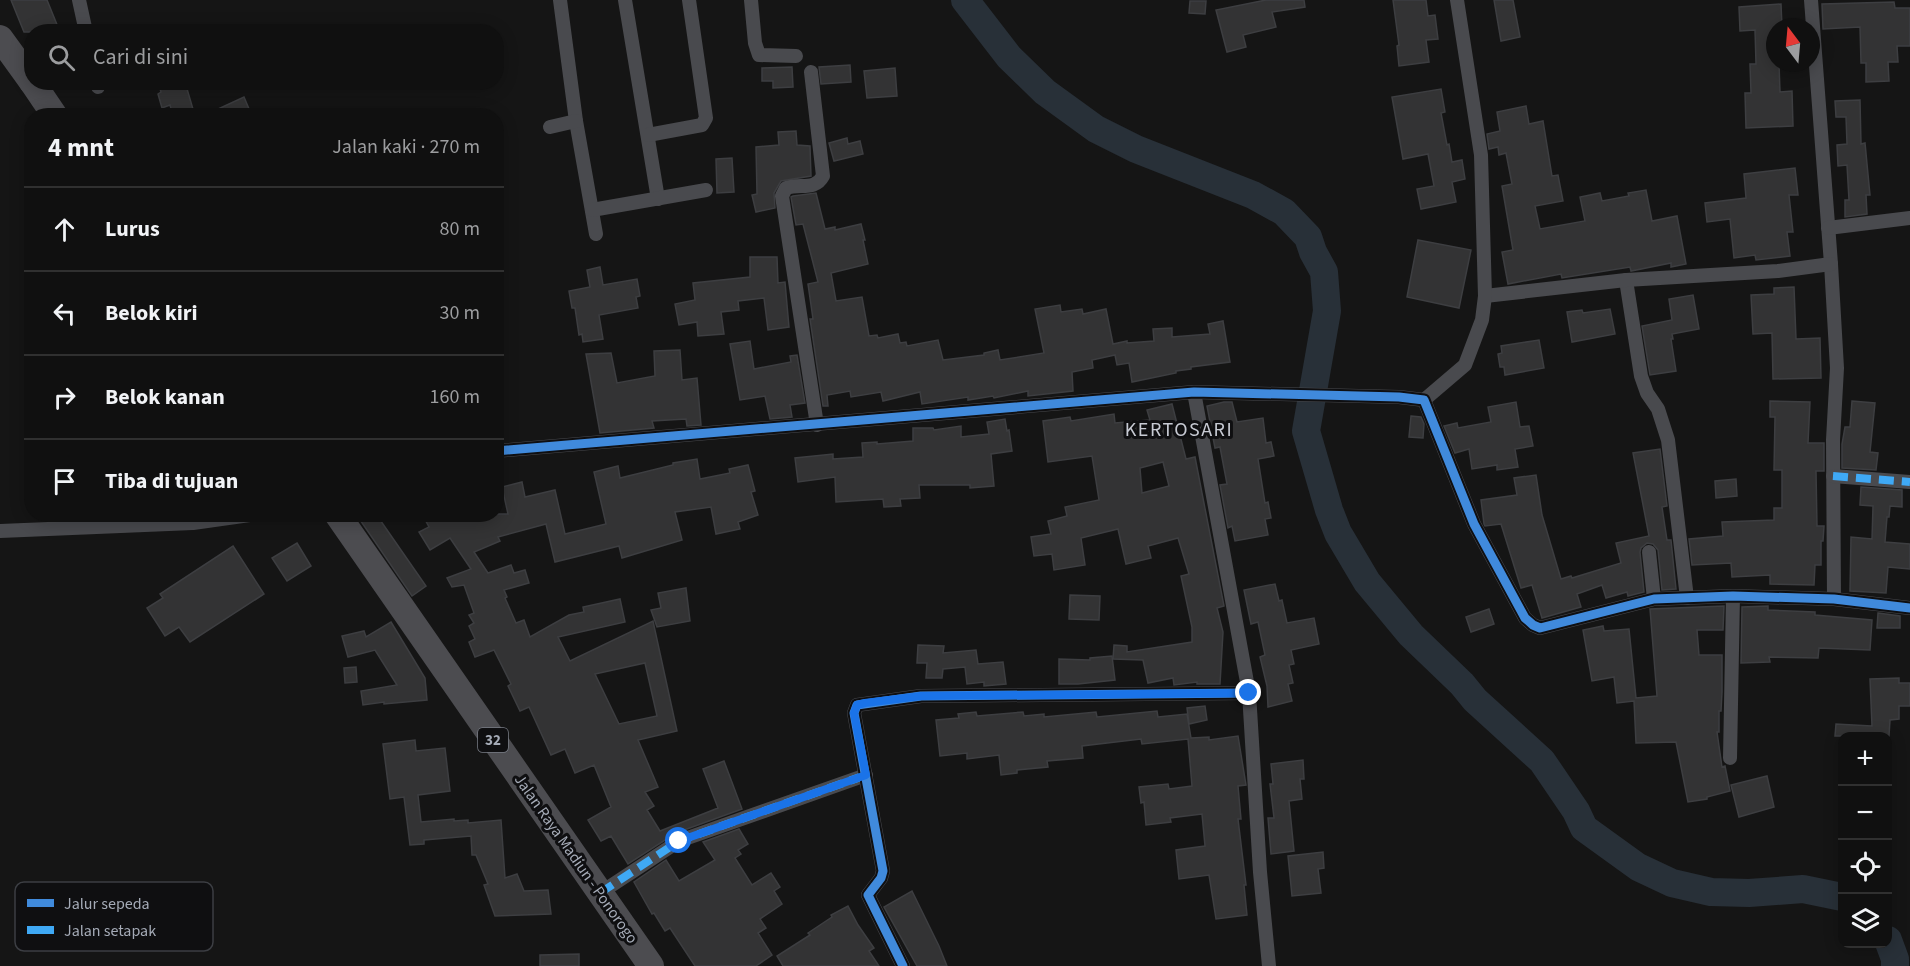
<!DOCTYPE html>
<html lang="id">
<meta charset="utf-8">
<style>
:root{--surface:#101010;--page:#1e1e1e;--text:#f1f3f6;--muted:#9c9d9f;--line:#303030}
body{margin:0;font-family:"Source Sans 3",sans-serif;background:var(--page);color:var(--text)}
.controls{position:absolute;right:18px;bottom:18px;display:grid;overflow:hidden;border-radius:12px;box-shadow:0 3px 15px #0003}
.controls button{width:54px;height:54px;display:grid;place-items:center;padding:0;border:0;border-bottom:2px solid var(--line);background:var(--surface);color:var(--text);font:30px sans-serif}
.compass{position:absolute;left:1766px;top:18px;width:54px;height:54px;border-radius:50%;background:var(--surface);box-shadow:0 3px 15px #0003;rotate:344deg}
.stop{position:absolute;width:18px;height:18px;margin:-14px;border:4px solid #1a73e8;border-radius:50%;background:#fff}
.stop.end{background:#1a73e8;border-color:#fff;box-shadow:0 2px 6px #0008}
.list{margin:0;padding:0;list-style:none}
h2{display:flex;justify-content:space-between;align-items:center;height:78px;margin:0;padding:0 24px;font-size:26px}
h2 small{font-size:20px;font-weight:400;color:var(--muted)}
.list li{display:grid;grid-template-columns:39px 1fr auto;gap:18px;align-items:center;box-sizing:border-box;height:84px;padding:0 24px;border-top:2px solid var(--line)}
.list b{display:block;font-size:22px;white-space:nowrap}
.list em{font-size:20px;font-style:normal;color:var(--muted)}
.icon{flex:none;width:33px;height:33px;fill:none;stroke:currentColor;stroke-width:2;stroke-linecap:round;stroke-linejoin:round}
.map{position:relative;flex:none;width:1910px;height:966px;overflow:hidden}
.search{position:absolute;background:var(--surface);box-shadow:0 3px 15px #0003;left:24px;top:24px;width:480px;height:66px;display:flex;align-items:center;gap:15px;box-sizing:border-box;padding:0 21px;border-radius:24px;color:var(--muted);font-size:22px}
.panel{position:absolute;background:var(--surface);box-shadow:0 3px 15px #0003;left:24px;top:108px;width:480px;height:414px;border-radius:24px}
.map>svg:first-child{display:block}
</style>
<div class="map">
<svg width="1910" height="966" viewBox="0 0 1910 966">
<rect width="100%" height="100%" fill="#151515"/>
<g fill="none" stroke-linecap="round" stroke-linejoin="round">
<g stroke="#283038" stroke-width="28">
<polyline points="965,0 1009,57 1045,92 1096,129 1136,149 1253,195 1284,212 1308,237 1313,252 1324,272 1327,311 1306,431 1329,510 1338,533 1367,582 1411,635 1462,684 1475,700 1542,761 1576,811 1584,828 1638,867 1672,883 1711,892 1749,893 1803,889 1842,897"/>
<polyline points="1888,940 1895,959 1895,966"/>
</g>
</g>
<g fill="#333334" stroke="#3d3e41" stroke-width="1.5" fill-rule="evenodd">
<polygon points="11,0 47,0 60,32 24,32"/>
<polygon points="1266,0 1304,0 1305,7 1272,12 1276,27 1243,35 1246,47 1227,52 1216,10"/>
<polygon points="1393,0 1426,0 1428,16 1435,15 1438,39 1426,40 1429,62 1399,66 1397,46 1399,45"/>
<polygon points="1494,0 1513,0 1520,37 1501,41"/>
<polygon points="1190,1 1206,1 1205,14 1189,13"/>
<polygon points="1894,2 1895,8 1910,8 1910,46 1897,46 1898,62 1888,62 1889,81 1866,82 1866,63 1861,63 1860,27 1823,29 1822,4"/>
<polygon points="1781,4 1782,27 1775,27 1775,63 1779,63 1780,92 1792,91 1793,126 1746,128 1745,93 1751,93 1750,64 1756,64 1755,30 1740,31 1739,7"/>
<polygon points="850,65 851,82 821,84 819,67"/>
<polygon points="792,67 793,87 773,88 773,81 762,81 762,68"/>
<polygon points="895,68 897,96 867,98 864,71"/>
<polygon points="158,82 185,82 195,116 173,116 170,105 162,108 158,94 161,92"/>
<polygon points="1441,89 1445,112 1441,113 1447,145 1449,144 1452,162 1462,160 1465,179 1452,182 1456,202 1421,209 1417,189 1434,186 1428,154 1403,159 1392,97"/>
<polygon points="244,97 252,116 203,116"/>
<polygon points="1860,100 1861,144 1865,143 1870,195 1866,195 1867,214 1845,217 1845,200 1849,200 1847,165 1838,166 1837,145 1847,144 1846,117 1836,117 1835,101"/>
<polygon points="1526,106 1529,124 1543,121 1552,176 1558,175 1563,201 1535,206 1540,229 1585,221 1580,197 1600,193 1602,201 1629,196 1628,193 1646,190 1652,221 1677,216 1686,264 1671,267 1671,263 1631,271 1630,267 1562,278 1561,274 1508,284 1502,252 1513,250 1502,186 1512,184 1506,153 1499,155 1498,147 1489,149 1487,134 1500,131 1497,112"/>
<polygon points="796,131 797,145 810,146 811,176 781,181 774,193 775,208 756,212 752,195 757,194 756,147 779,145 778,132"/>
<polygon points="847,138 848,144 860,141 863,154 834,161 829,143"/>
<polygon points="732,158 734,192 717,193 716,159"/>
<polygon points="1795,168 1798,195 1789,195 1793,232 1787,232 1790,256 1756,260 1755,255 1734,258 1730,219 1707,222 1705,203 1746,198 1744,174"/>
<polygon points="816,193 825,229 835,227 835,230 861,224 865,240 863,240 868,264 831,273 836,301 862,297 869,336 877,335 878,338 898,334 900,343 906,342 907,346 938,340 943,360 984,355 984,353 998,350 1000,360 1044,353 1035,309 1060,305 1061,312 1082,309 1083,314 1106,309 1113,344 1127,341 1127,343 1154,341 1153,329 1172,328 1172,337 1210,334 1208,324 1223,321 1230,362 1191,367 1191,369 1176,371 1176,373 1132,382 1129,363 1117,365 1115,355 1092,360 1093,368 1072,372 1073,391 1028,396 1028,391 994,398 993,396 968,400 968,397 922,404 920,392 883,401 881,392 851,397 850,391 827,395 828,406 823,406 810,319 813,319 808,284 818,282 803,224 796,225 791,197 793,196"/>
<polygon points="1418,240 1471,250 1459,308 1407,297"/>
<polygon points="750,257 777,257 778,283 785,282 789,327 768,330 764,298 738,301 739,310 721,312 724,334 698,336 697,322 679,325 675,304 695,300 693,283 750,277"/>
<polygon points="600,267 603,285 637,279 640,296 636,297 638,308 599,315 603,339 583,342 582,334 579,335 575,308 572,308 569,291 590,287 587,270"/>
<polygon points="1794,287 1796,339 1820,338 1821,378 1773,379 1772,333 1753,334 1751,295 1774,294 1774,288"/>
<polygon points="1693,295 1699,329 1672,334 1673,339 1671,339 1676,371 1650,375 1642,326 1672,320 1669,299"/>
<polygon points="1610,309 1615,334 1572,342 1567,312 1582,310 1583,313"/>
<polygon points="1539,340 1544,368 1505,375 1504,367 1500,367 1498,354 1502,353 1501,346"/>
<polygon points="750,341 754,369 791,362 790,356 797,355 805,403 790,405 792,417 770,419 765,396 740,400 730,344"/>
<polygon points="680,350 682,380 697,378 701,425 687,426 686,419 652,421 654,428 600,433 586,354 611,353 617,383 655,376 654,351"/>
<polygon points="1770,401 1810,402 1808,443 1824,443 1824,471 1816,471 1817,526 1824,526 1823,541 1821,541 1821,565 1815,565 1814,585 1770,584 1770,575 1732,577 1731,563 1692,565 1689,539 1723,536 1722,522 1774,520 1774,508 1782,508 1782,470 1774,470 1775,417 1770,417"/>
<polygon points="1852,401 1875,403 1870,452 1878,453 1876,470 1842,468 1842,444 1845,427 1850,427"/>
<polygon points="1224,402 1232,402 1237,422 1263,418 1266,443 1271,442 1274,456 1258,459 1265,503 1268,502 1271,518 1265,519 1268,535 1235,541 1232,526 1228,528 1220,485 1227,484 1220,447 1215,448 1207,406"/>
<polygon points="1516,402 1520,427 1529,426 1533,446 1515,449 1518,467 1497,470 1497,465 1472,469 1469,449 1455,453 1444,426 1457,423 1458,428 1491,422 1488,407"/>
<path d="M1172 404 1186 459 1195 457 1224 606 1217 608 1223 632 1220 684H1197V682L1174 685 1173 678 1148 683 1143 660 1113 659 1114 645 1127 646V652L1192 642V627L1181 576 1189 574 1178 538 1148 546 1151 558 1126 564 1118 529 1081 538 1085 565 1054 570 1052 554 1034 556 1031 537 1051 534 1048 521 1067 516 1065 507 1099 500 1092 456 1048 462 1043 421 1070 417 1071 421 1114 414 1115 423 1150 420 1147 410ZM1163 462 1169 486 1142 493 1140 468Z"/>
<polygon points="1411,416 1421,417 1424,424 1423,438 1409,437"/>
<polygon points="1005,419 1007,431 1009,430 1012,451 991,454 994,486 970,488 970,485 919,485 920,498 900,499 901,506 884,507 883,499 836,502 835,477 798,482 795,458 833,454 833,459 863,457 862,443 877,442 877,444 913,441 913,428 933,428 934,430 961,426 961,437 989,434 987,422"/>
<polygon points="1660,449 1667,506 1662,507 1667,540 1671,540 1676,589 1662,590 1658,550 1653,544 1647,543 1641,548 1640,552 1644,592 1628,596 1627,592 1606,598 1602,585 1577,594 1581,607 1542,618 1532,585 1521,588 1501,524 1485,526 1484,524 1481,500 1517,495 1514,478 1536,475 1542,515 1561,579 1571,576 1572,578 1621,563 1616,543 1649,536 1633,453"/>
<path d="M697 459 700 479 730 473 729 469 748 465 755 491 751 492 758 515 738 522 740 529 716 534 711 507 675 512 682 540 622 558 619 546 555 562 546 524 498 537 500 541 474 552 488 573 511 565 514 573 525 570 529 583 504 590 507 597 505 598 516 623 524 620 530 637 569 615 584 612 583 607 620 599 625 622 558 637 570 661 653 621 677 731 638 740 658 787 645 792 654 806 647 810 660 831 718 808 703 769 724 761 742 809 676 833 628 864 611 836 601 841 588 820 611 807 594 765 575 773 565 749 551 755 529 707 520 711 508 686 511 684 494 650 475 657 469 642 475 639 469 626 474 623 469 615 474 613 464 585 452 587 447 578 471 569 450 538 430 550 419 532 429 527 422 514H508L502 487 522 482 525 497 555 490 565 534 606 524 594 472 618 466 620 478 673 465V463ZM645 663 657 716 619 724 595 674Z"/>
<polygon points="1736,479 1737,496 1716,498 1715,481"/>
<polygon points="1861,487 1902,490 1902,507 1890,506 1889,517 1887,517 1885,542 1910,544 1910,569 1888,567 1886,593 1850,591 1851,537 1872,539 1873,506 1860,505"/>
<polygon points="356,514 376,514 426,586 412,596"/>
<polygon points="297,543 311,566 287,581 272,558"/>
<polygon points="233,546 264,594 190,642 179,627 165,636 147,608 163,598 160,594"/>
<polygon points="1275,584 1279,601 1282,600 1287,623 1314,618 1319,644 1291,650 1294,664 1289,665 1293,683 1288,684 1292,701 1268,707 1267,686 1260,657 1265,655 1258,622 1251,624 1244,590"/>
<polygon points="686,588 690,621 657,627 651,610 661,608 658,593"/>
<polygon points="1070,595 1100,596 1099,620 1069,619"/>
<polygon points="1724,606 1723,630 1697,630 1699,655 1722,655 1722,692 1721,711 1719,711 1719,732 1717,732 1722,767 1725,766 1730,791 1707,797 1707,799 1688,802 1676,742 1636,743 1634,701 1617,703 1614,677 1592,681 1583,630 1603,626 1604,631 1629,629 1636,698 1657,696 1650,609"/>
<polygon points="1768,606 1768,610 1815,612 1815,615 1872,620 1870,650 1819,648 1818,658 1769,657 1770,662 1741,663 1742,607"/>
<polygon points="1489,609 1494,624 1471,632 1466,617"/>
<polygon points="1878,613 1900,616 1900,628 1877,628"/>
<polygon points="391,622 425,678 427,700 384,704 384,702 363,705 361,691 397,685 375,650 348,657 342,636 364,631 366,637"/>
<polygon points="918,645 944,646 943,653 976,650 978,664 1003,662 1006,684 984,686 984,682 967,684 965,667 943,669 942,678 926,678 927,663 917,663"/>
<polygon points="1112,656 1115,680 1078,684 1059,684 1059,659 1090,660 1090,658"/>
<polygon points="356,667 357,682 345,683 344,668"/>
<polygon points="1899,678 1899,683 1910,683 1910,706 1899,706 1899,719 1890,720 1889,736 1835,736 1836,724 1872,726 1870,679"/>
<polygon points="1205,706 1207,720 1189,724 1187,708"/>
<polygon points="1157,711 1158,717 1187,714 1191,738 1209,737 1209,740 1238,736 1246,785 1238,786 1241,819 1238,819 1246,885 1244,885 1247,915 1216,919 1209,875 1179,879 1176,850 1205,846 1202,814 1170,818 1171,822 1146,825 1144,802 1141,803 1139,787 1168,784 1169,789 1192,786 1188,739 1142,744 1141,739 1082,746 1083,758 1047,761 1048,767 1017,770 1017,773 1001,775 999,755 967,759 967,753 940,756 936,720 959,718 958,714 976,712 977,716 1023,712 1024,716 1044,714 1044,717 1096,712 1097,717"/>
<polygon points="415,740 416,751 445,748 450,791 418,795 421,822 454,819 454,821 468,820 468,823 501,820 505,878 517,874 524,891 548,890 551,914 495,916 484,885 488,884 476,855 472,855 471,836 424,840 424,844 410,845 404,797 390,799 383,744"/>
<polygon points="1303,760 1304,779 1300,779 1302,799 1289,801 1294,851 1271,854 1268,818 1274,818 1270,784 1273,784 1271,764"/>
<polygon points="1767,776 1774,807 1739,817 1731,785"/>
<polygon points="739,829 748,844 738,850 741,854 735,858 752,885 771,873 780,887 774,891 782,904 760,919 766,928 758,933 772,955 756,966 695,966 670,928 665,931 654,913 652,914 634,882 666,860 679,881 715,860 703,842"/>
<polygon points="1323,852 1324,868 1318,869 1321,893 1292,896 1288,856"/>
<polygon points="912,891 939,946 947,966 917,966 884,907"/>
<polygon points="848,906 858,925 874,948 869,951 879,966 783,966 777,956 810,935 808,933 832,917 831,915"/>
<polygon points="579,954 579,966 540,966 540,955"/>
</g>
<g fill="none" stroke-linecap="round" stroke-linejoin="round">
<g stroke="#494a4e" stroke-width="14">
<polyline points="79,0 86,32"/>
<polyline points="560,0 576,121 596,234"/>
<polyline points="625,0 658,199"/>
<polyline points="751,0 755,43 759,55 796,56"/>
<polyline points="1811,0 1831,264 1837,368 1833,440 1834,599"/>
<path d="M811 72 823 176C815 191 800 183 786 188L782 196 817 425"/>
<polyline points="97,82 98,87"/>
<polyline points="550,127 576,121"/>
<polyline points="648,135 702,125 706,118 689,0"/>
<polyline points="592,210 706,190"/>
<polyline points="1828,228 1910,218"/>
<polyline points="1626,280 1641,376 1647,393 1658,409 1668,440 1687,598"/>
<polyline points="1485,296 1626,280 1778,271 1831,264"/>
<polyline points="1194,392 1249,693 1260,872 1269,966"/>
<polyline points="1424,400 1465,365 1482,320 1485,296 1481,155 1457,0"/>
<polyline points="496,451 1194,392 1399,397 1424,400 1474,524 1525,618 1533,625 1540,628 1654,599 1733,596 1834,599 1910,608"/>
<polyline points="1833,476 1910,482"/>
<polyline points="0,531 193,523 258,514"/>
<polyline points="1649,552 1654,599"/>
<polyline points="1730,758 1733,596"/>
<polyline points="600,893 679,841 866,775"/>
<polyline points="903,966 868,895 881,878 883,871 854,713 857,705 921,696 1249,693"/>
</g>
<g stroke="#4c4c50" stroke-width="26">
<polyline points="0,38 32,82"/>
<polyline points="32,82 55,116"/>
<polyline points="337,514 651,966"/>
</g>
<g stroke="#3fa9f5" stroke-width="8" stroke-dasharray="15 8" stroke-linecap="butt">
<polyline points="1833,476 1910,482"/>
<polyline points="600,893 679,841 866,775"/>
</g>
<g stroke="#0f0f11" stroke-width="13">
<g id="cycleway">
<polyline points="496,451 1194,392 1399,397 1424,400 1474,524 1525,618 1533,625 1540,628 1654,599 1733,596 1834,599 1910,608"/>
<polyline points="903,966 868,895 881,878 883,871 854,713 857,705 921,696 1249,693"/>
</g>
</g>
<use href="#cycleway" stroke="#408adc" stroke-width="9"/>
</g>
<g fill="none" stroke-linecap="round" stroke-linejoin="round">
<polyline stroke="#1a73e8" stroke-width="8" points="679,841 866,775 854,713 857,705 865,703 921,696 1249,693"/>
</g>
<g text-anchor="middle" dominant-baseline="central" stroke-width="6" stroke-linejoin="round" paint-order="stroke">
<rect fill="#0f0f11" stroke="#787c85" stroke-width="1.5" x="478" y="728" width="30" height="24" rx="4.5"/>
<g font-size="15" font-weight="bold" fill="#a5abb7">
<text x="493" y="740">32</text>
</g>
<g font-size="16" fill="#a5abb7" stroke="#0f0f11">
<text transform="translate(576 859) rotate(55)">Jalan Raya Madiun - Ponorogo</text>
</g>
<g font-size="20" letter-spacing="1.5" fill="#c7cad3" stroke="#0f0f11">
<text x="1179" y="430">KERTOSARI</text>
</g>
</g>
<rect x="15" y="882" width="198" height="69" rx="9" fill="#0f0f11" stroke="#3c3e43" stroke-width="1.5"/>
<rect x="27" y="899" width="27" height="8" fill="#408adc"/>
<rect x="27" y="926" width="27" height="8" fill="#3fa9f5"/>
<g font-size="16" fill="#a5abb7">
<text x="64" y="909">Jalur sepeda</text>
<text x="64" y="936">Jalan setapak</text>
</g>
</svg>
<div class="controls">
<button>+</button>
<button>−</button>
<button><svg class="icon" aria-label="locate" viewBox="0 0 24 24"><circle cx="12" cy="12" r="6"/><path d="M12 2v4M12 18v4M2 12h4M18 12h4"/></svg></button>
<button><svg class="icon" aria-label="layers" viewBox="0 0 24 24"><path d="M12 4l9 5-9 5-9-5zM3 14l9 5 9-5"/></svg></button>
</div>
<svg class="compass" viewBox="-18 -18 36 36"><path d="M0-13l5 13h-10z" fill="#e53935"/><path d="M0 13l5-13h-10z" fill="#9c9d9f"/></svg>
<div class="stop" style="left:679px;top:841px"></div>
<div class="stop end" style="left:1249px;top:693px"></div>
<div class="search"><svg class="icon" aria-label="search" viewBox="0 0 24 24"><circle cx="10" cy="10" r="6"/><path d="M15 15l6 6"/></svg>Cari di sini</div>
<section class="panel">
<h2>4 mnt<small>Jalan kaki · 270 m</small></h2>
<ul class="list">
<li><svg class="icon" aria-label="ahead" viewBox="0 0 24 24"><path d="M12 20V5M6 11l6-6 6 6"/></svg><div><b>Lurus</b></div><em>80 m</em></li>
<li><svg class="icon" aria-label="left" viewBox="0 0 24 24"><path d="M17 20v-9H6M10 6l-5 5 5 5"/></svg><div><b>Belok kiri</b></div><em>30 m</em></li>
<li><svg class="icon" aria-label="right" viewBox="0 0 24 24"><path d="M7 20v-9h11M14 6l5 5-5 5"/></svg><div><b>Belok kanan</b></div><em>160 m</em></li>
<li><svg class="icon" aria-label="arrive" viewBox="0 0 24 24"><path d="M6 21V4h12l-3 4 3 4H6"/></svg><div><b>Tiba di tujuan</b></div></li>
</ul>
</section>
</div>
